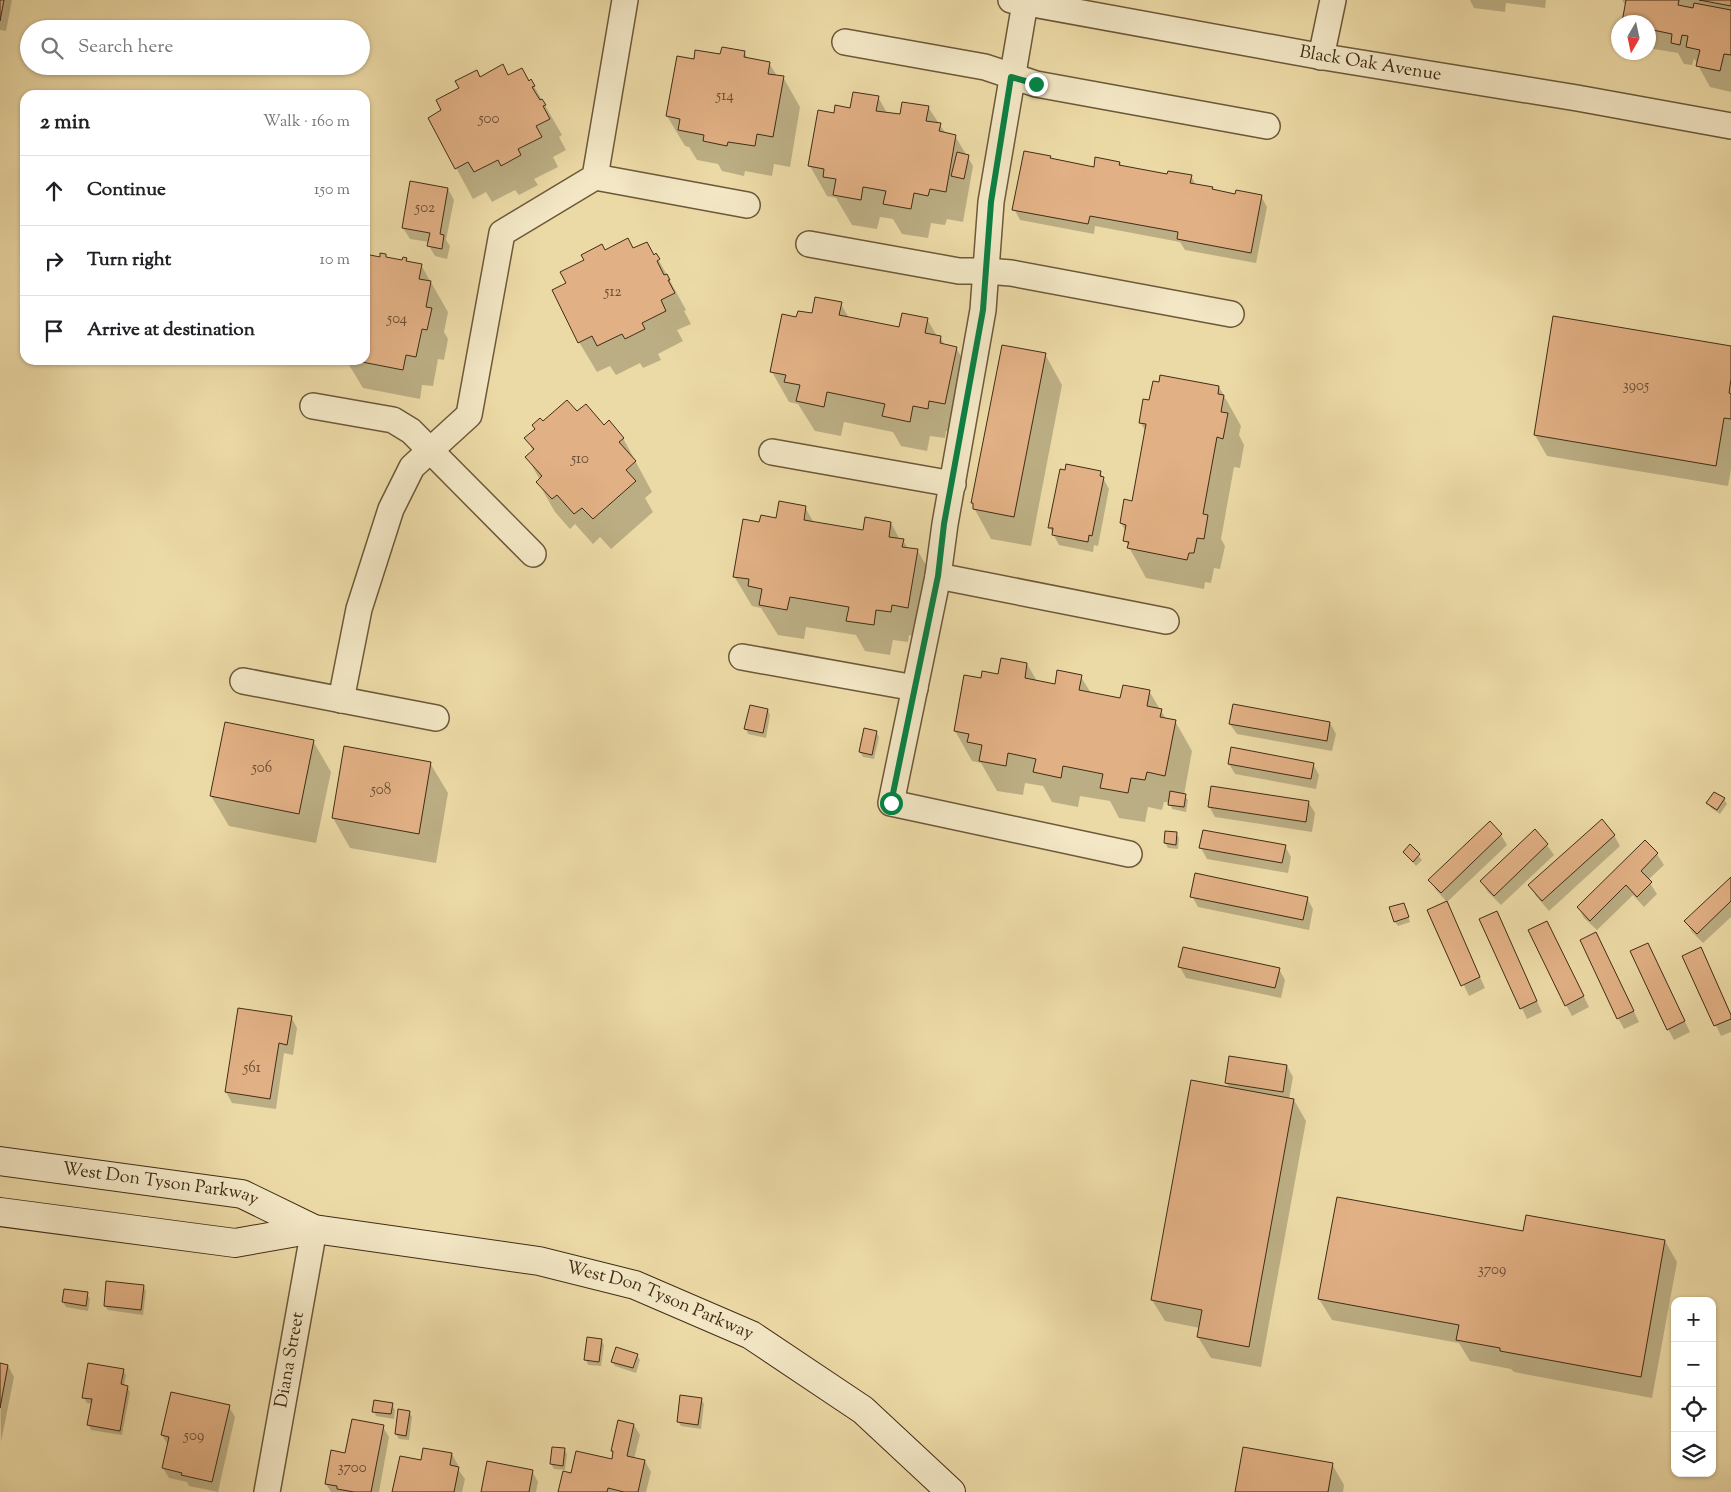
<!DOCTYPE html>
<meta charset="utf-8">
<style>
:root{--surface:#fff;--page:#f2f2f2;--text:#202124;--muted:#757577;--line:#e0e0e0}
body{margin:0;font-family:"Sorts Mill Goudy",serif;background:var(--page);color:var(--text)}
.controls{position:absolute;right:15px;bottom:15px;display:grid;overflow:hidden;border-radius:10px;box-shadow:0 1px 4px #0004}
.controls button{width:45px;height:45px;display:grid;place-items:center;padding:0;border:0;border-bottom:1px solid var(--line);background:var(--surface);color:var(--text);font:25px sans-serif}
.compass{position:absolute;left:1611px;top:15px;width:45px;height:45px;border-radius:50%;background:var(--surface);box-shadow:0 1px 4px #0004;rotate:189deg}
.stop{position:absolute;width:15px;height:15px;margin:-11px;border:4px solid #0b8043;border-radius:50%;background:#fff}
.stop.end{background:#0b8043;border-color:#fff;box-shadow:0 1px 5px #0008}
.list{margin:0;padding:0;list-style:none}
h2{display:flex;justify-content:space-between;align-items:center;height:65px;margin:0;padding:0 20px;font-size:21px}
h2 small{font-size:16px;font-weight:400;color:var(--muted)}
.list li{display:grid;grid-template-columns:32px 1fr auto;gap:15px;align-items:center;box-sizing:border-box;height:70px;padding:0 20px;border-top:1px solid var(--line)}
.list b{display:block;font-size:19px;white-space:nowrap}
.list em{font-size:16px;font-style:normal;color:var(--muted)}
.icon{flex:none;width:28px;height:28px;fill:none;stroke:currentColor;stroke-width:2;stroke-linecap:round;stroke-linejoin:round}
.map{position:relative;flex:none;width:1731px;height:1492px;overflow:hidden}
.search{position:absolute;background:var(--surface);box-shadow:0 1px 4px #0004;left:20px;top:20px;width:350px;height:55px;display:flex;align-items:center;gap:12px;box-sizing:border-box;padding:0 18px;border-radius:28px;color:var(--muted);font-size:19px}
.panel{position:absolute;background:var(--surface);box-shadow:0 1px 4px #0004;left:20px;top:90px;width:350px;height:275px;border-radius:15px}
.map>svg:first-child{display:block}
</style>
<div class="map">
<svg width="1731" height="1492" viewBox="0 0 1731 1492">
<rect width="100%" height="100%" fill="#ecdaa6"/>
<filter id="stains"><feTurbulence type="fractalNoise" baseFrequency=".004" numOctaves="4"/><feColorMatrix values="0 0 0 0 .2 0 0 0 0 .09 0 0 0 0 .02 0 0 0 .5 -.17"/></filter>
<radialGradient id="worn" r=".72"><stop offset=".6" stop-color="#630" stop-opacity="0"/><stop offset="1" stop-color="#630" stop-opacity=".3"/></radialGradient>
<g fill="#0003">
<polygon points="0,0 12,0 6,31 0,30"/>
<polygon points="1470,0 1546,0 1545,8 1506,3 1505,12 1474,8"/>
<polygon points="1622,0 1731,0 1731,92 1710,87 1694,58 1692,65 1684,64 1678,53 1648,48 1648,22 1623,22 1626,6"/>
<polygon points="744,52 748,59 769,63 777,76 783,77 800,107 790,167 774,164 772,176 745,171 744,176 722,171 718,164 697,160 689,147 685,146 667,116 695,60"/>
<polygon points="508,76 529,82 531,81 562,135 559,137 566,150 553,157 558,167 534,179 538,185 519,195 515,190 492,202 486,192 473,199 429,118 443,111 480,78"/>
<polygon points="878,97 887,113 901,116 928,107 946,134 955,136 973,166 963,222 947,219 945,225 931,223 928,238 902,234 893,219 880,217 877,229 852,225 836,198 827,196 810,166 835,115 851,109"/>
<polygon points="1050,157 1052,160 1095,168 1120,163 1122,167 1168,175 1191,176 1196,185 1212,188 1214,191 1236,195 1261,196 1267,207 1256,263 1185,250 1180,242 1095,226 1094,234 1020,220 1014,209"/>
<polygon points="448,189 454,200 446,240 450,246 447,259 435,256 429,246 429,242 410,239 403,228"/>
<polygon points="634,250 654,256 656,255 686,310 684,311 691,324 677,330 683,341 658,354 661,360 643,368 640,363 616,375 610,366 597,372 579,342 554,291 568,284 604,251"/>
<polygon points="385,255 387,258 403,262 406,259 408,262 421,265 448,312 444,332 448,339 444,360 438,359 433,386 422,385 420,399 363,388 346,360 365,360 365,260 381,258"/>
<polygon points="841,304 849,318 900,328 927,319 937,336 940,337 945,346 956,348 974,378 962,434 946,431 945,438 930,436 927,451 901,446 893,432 844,422 841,436 815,431 798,404 789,402 772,372 797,319 812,315"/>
<polygon points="1554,318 1731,347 1731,469 1728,486 1547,456 1535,435"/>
<polygon points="1045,354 1062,385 1031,546 991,539 974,508 973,503"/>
<polygon points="1219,387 1241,426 1239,435 1244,445 1240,468 1234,467 1221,539 1225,546 1220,569 1214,568 1211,583 1205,582 1204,589 1146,578 1125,540 1126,532 1121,523 1133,502 1146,432 1140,422 1150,402"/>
<polygon points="577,413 623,438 652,492 645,498 653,512 611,549 600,537 593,544 575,524 570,529 555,512 538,482 540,480 527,457 533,451 526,438 543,423"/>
<polygon points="1100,472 1109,489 1098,546 1094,545 1093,552 1059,545 1050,528"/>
<polygon points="805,507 814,523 864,532 891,523 900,540 903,540 908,549 917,550 935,580 925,638 909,635 908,642 893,640 890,655 865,651 856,635 806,627 804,639 778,635 761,608 752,606 734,576 760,524 778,519"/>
<polygon points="1027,664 1037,681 1056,685 1081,677 1091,693 1121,699 1149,691 1166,719 1175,721 1192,751 1184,795 1188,800 1186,812 1172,809 1170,803 1164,802 1162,810 1148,807 1145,822 1119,818 1110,801 1080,796 1078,807 1052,802 1043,786 1025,783 1023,795 997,791 981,763 972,761 955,731 965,676 982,679 999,676"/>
<polygon points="768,710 770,715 766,738 748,734 746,729"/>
<polygon points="1330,723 1336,734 1332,751 1237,734 1230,724"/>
<polygon points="876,732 879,737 874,759 863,757 860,752"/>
<polygon points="313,741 331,772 316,843 229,826 211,796"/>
<polygon points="430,763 448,793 436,863 350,848 333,818"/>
<polygon points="1229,764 1313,764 1319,775 1316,789 1235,774"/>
<polygon points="1724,799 1727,804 1720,814 1711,808 1708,803"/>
<polygon points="1309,803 1315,813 1312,832 1215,817 1209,806"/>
<polygon points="1535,831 1547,845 1554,855 1501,905 1488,892 1481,881"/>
<polygon points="1176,833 1179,838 1178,849 1168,848 1165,843"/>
<polygon points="1501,835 1507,845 1446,903 1485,988 1469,996 1429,911 1447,902 1436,890 1430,880"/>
<polygon points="1614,835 1620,846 1549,911 1536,896 1530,885"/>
<polygon points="1645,842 1657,854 1664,865 1648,880 1657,894 1644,907 1633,895 1597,930 1584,918 1578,907"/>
<polygon points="1285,846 1291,857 1288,873 1207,859 1201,848"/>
<polygon points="1410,846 1422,860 1416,866 1404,852"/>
<polygon points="1731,878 1731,917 1703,943 1692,932 1686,922"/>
<polygon points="1192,896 1307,898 1313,909 1309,930 1198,907"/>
<polygon points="1406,909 1410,922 1398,926 1395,922"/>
<polygon points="1497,913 1542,1012 1527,1019 1481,920"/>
<polygon points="1552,933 1589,1007 1572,1016 1566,1005"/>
<polygon points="1602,945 1639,1022 1624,1029 1618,1018"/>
<polygon points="1653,955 1690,1032 1674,1040 1668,1029"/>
<polygon points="1684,957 1706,959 1731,1014 1731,1032 1721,1036"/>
<polygon points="1180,967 1279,969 1285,980 1281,998 1186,978"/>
<polygon points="291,1017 297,1028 293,1055 284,1053 276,1109 232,1103 226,1092"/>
<polygon points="1287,1066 1293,1077 1289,1099 1294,1100 1306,1121 1261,1367 1211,1358 1198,1337 1200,1328 1165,1321 1152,1300 1230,1089 1226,1082"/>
<polygon points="1524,1232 1665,1241 1677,1262 1652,1398 1514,1372 1511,1369 1470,1361 1459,1343 1332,1320 1319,1299"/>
<polygon points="143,1286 146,1291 143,1315 108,1310 105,1306"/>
<polygon points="65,1290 87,1294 90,1299 88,1311 66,1307 63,1302"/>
<polygon points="601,1340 604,1345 601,1366 588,1365 586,1360"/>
<polygon points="637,1355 640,1360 636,1373 615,1366 612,1362"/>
<polygon points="0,1365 8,1366 14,1377 1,1442"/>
<polygon points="123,1370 126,1375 124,1386 127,1387 130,1392 122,1435 91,1430 89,1425 92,1404 87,1403 84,1398"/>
<polygon points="701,1399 704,1404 701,1429 681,1426 678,1421"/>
<polygon points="392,1405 395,1410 394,1419 376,1416 374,1411"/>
<polygon points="229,1407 235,1417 218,1492 189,1486 187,1482 169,1478 163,1468 168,1445 162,1435"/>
<polygon points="409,1412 412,1417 409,1440 399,1439 396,1434"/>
<polygon points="634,1425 640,1435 634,1459 645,1461 651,1472 646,1492 559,1492 572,1475 612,1460 614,1454 612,1451"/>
<polygon points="383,1427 389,1437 379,1492 331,1492 326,1484 346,1454"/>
<polygon points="564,1449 567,1454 565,1470 554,1469 551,1464"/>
<polygon points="452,1454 458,1465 457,1468 465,1479 462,1492 393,1492 422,1462"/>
<polygon points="1332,1464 1344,1485 1343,1492 1236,1492"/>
<polygon points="532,1471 538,1482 536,1492 482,1492"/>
</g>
<g fill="#e1b084" stroke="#412c16">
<polygon points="0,0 4,0 0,21"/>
<polygon points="1626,0 1679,0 1678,5 1693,8 1694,3 1731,10 1731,55 1724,54 1720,71 1696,66 1700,50 1686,47 1688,36 1682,35 1680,45 1671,43 1672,34 1648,29 1648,22 1622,22"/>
<polygon points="1699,0 1731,0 1731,6"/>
<polygon points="722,47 745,51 744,57 770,62 768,74 784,76 773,137 757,134 755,146 728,142 727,146 703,141 704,135 678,130 680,119 666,116 677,56 694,59 695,50 720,54"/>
<polygon points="503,64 508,75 522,68 529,81 531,79 535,86 532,87 540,100 542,99 546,105 543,106 550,119 536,126 542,137 518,149 521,155 501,166 498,160 474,172 468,162 455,169 428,118 441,110 436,100 459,88 455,81 477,70 480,77"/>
<polygon points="853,92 879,96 876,111 900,114 902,102 929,106 926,121 941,123 939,131 956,135 946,192 930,189 928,196 914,193 911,209 883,204 886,191 863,187 861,200 833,195 836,179 823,177 824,169 808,166 818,110 834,113 835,105 850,108"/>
<polygon points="1024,151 1051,156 1050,158 1094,167 1095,157 1120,162 1119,165 1167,174 1168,171 1192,175 1190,183 1213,187 1212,189 1235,194 1236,190 1262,195 1251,253 1177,239 1178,232 1090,216 1088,224 1012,210"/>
<polygon points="957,152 969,155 964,179 951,176"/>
<polygon points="410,181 448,188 440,234 444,235 442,249 427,246 430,233 402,228"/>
<polygon points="628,238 633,248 647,242 654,255 656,253 660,259 657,261 664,275 667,274 670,280 668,280 675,293 661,300 666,311 642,323 645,329 625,339 622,334 597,346 592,336 578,343 552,290 566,283 560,272 584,260 581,255 602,244 605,250"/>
<polygon points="380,253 386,254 386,257 402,260 403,257 407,258 406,261 422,264 419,279 431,281 426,307 432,308 427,330 422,329 416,357 406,355 403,370 352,360 365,360 365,254 380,257"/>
<polygon points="815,297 842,302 839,315 899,327 902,313 928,318 925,333 941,336 940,343 957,347 945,404 929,401 928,409 913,406 910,422 882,416 885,404 827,392 824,407 796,401 800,385 784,382 786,375 770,372 782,314 796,317 798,311 812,313"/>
<polygon points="1553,316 1731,346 1731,379 1729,393 1731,394 1731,419 1724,418 1716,466 1534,435"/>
<polygon points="1002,345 1046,353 1014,517 973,509 973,503 971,503"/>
<polygon points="1160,375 1219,386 1218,394 1224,395 1221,412 1228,413 1223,439 1217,437 1203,514 1208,515 1204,539 1197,538 1194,553 1189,553 1187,560 1127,548 1129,542 1123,541 1126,525 1120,523 1124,499 1132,501 1146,424 1139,423 1143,399 1149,400 1153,381 1159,382"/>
<polygon points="567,400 577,411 586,404 604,425 609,420 624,438 619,442 636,461 626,470 636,481 593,519 582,508 574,514 557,495 552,499 536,482 542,476 525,457 534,449 524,438 535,429 532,425 540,418 543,421"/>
<polygon points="1066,464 1101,471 1100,476 1104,477 1092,536 1089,535 1088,542 1052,535 1053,528 1048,528 1060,469 1065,470"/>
<polygon points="779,501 806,506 804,520 863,530 865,517 891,522 889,537 904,539 902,547 918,549 908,608 892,605 891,612 876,610 874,625 846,621 849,607 790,597 787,610 759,605 762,589 748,586 749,579 733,577 743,519 759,522 761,515 776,518"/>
<polygon points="1001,658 1027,663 1025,678 1055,684 1057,670 1082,675 1079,690 1120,698 1123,685 1150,690 1147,706 1162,709 1160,717 1176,720 1165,776 1147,772 1145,780 1131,778 1128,793 1100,788 1103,774 1063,766 1061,778 1033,772 1036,759 1008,753 1006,766 979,761 982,745 967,742 969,734 954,731 964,675 981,678 982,671 998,674"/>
<polygon points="1233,704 1330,722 1327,741 1229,724"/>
<polygon points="750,705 768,709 763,733 744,729"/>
<polygon points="225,722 314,740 299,814 210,796"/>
<polygon points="864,728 877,731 872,755 859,752"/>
<polygon points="344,746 431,762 419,834 332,818"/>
<polygon points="1231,747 1314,763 1311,779 1228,764"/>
<polygon points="1211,786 1309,801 1306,822 1208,807"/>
<polygon points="1170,791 1186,794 1184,807 1168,805"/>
<polygon points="1714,792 1725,798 1717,810 1706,803"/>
<polygon points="1602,819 1615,835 1542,901 1528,885"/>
<polygon points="1490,821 1502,834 1441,893 1428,880"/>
<polygon points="1535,829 1548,844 1494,896 1480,881"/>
<polygon points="1203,830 1286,845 1282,863 1199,848"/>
<polygon points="1165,831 1177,832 1176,845 1164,843"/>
<polygon points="1645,840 1658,853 1641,871 1652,882 1637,897 1626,885 1590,921 1577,907"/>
<polygon points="1410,844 1420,854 1413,862 1403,852"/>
<polygon points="1195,873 1308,897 1303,920 1190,897"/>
<polygon points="1731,877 1731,901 1697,934 1684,921"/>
<polygon points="1447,901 1480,977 1461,986 1427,910"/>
<polygon points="1404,903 1409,917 1394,922 1389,907"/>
<polygon points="1497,911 1537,1001 1520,1009 1479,919"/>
<polygon points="1547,921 1584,996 1565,1006 1528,930"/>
<polygon points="1596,932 1634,1011 1617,1019 1580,940"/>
<polygon points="1648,943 1685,1021 1667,1030 1630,951"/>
<polygon points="1183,947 1280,968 1275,988 1178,967"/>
<polygon points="1701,947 1731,1015 1731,1019 1714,1026 1682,956"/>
<polygon points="238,1008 292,1016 287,1045 279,1043 270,1099 225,1092"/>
<polygon points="1229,1056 1287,1065 1283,1092 1225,1083"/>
<polygon points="1191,1080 1294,1099 1249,1347 1197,1337 1202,1310 1151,1300"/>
<polygon points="1337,1197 1523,1231 1526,1215 1665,1240 1641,1377 1500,1351 1500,1348 1456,1340 1459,1325 1318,1299"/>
<polygon points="106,1281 144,1285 141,1310 104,1306"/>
<polygon points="64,1289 88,1292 86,1306 62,1302"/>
<polygon points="587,1337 602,1339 599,1362 584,1360"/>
<polygon points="616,1347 638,1354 633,1368 611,1362"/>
<polygon points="0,1363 8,1365 0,1408"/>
<polygon points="88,1363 124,1369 121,1384 128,1386 120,1431 87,1425 92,1399 82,1398"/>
<polygon points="171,1392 230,1405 212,1482 181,1475 182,1473 162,1468 169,1437 161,1435"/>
<polygon points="680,1395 702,1398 698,1425 677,1422"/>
<polygon points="374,1400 393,1403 391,1414 372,1412"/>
<polygon points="398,1409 410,1411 406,1436 395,1434"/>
<polygon points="352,1419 384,1425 371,1492 354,1492 337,1489 337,1486 325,1484 331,1450 345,1453"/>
<polygon points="618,1420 634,1424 627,1456 645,1460 638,1492 624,1492 608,1488 607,1492 558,1492 563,1471 571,1473 576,1451 612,1459 613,1451 611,1451"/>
<polygon points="552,1447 565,1448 563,1466 550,1464"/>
<polygon points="1243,1447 1333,1463 1328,1492 1235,1492"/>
<polygon points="423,1448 452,1453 450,1465 459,1467 454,1492 392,1492 400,1456 421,1460"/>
<polygon points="487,1461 533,1470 529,1492 481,1492"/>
</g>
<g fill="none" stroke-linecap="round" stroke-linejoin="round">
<g stroke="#6c583a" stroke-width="28">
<g id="street">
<path id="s1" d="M1011 0 1318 56 1577 98 1731 126"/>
<polyline points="1025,3 991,202 983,310 945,524 938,576 891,803 1129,854"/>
<polyline points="845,42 985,67 1036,84 1267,126"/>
<polyline points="1321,57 1333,0"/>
<polyline points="595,177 747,205"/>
<polyline points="809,244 959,271 986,271 1011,273 1231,314"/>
<polyline points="313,406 393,420 411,431 533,554"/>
<polyline points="772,452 953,484"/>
<polyline points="938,576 1166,621"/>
<polyline points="742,657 915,688"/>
<polyline points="243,681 436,718"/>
<polyline points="341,700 359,609 391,509 412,467 469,415 502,233 595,177 625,0"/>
<path id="s2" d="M267 1492 314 1229"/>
</g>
</g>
<g stroke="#412c16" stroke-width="30">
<g id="secondary">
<path id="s3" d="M0 1161 242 1194 314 1229 539 1261 635 1285 751 1335 863 1410 951 1492"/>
<polyline points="0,1212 235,1243 314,1229"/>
</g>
</g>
<use href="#street" stroke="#f3e7c5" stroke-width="25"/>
<use href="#secondary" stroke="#f3e7c5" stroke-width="28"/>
</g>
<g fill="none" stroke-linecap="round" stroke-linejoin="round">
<polyline stroke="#0b8043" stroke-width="6" points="891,803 938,576 944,524 983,310 991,202 1011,77 1036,84"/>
</g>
<g text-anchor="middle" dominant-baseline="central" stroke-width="4.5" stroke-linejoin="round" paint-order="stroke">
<g font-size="15" fill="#694d32">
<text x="725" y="96">514</text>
<text x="489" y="119">500</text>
<text x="425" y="208">502</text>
<text x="613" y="292">512</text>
<text x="397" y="319">504</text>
<text x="1636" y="386">3905</text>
<text x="580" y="459">510</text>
<text x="262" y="768">506</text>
<text x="381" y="790">508</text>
<text x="252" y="1068">561</text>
<text x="1492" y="1270">3709</text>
<text x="194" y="1436">509</text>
<text x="352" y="1468">3700</text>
</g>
<g font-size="18" fill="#412c16" stroke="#f3e7c5">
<text stroke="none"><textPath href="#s1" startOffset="365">Black Oak Avenue</textPath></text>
<text stroke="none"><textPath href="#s3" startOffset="162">West Don Tyson Parkway</textPath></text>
<text stroke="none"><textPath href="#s3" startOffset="679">West Don Tyson Parkway</textPath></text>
<text stroke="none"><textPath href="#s2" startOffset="134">Diana Street</textPath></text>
</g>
</g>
<rect width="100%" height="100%" filter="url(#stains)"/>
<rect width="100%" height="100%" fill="url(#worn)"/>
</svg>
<div class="controls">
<button>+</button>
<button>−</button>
<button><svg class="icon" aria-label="locate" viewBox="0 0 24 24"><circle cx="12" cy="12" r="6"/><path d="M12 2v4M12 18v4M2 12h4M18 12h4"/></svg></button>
<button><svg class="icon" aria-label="layers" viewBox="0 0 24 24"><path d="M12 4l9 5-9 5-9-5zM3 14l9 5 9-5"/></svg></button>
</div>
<svg class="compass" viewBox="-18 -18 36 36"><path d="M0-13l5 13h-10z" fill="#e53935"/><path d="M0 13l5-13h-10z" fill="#757577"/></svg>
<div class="stop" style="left:891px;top:803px"></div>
<div class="stop end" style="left:1036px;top:84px"></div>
<div class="search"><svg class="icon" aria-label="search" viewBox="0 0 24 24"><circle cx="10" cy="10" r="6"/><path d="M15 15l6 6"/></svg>Search here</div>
<section class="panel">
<h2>2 min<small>Walk · 160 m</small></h2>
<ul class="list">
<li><svg class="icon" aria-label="ahead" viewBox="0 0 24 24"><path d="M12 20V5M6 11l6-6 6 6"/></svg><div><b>Continue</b></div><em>150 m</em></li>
<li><svg class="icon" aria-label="right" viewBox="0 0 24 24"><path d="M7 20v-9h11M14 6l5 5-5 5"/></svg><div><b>Turn right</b></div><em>10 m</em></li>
<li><svg class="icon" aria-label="arrive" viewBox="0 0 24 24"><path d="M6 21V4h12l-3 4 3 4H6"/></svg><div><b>Arrive at destination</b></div></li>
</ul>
</section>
</div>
